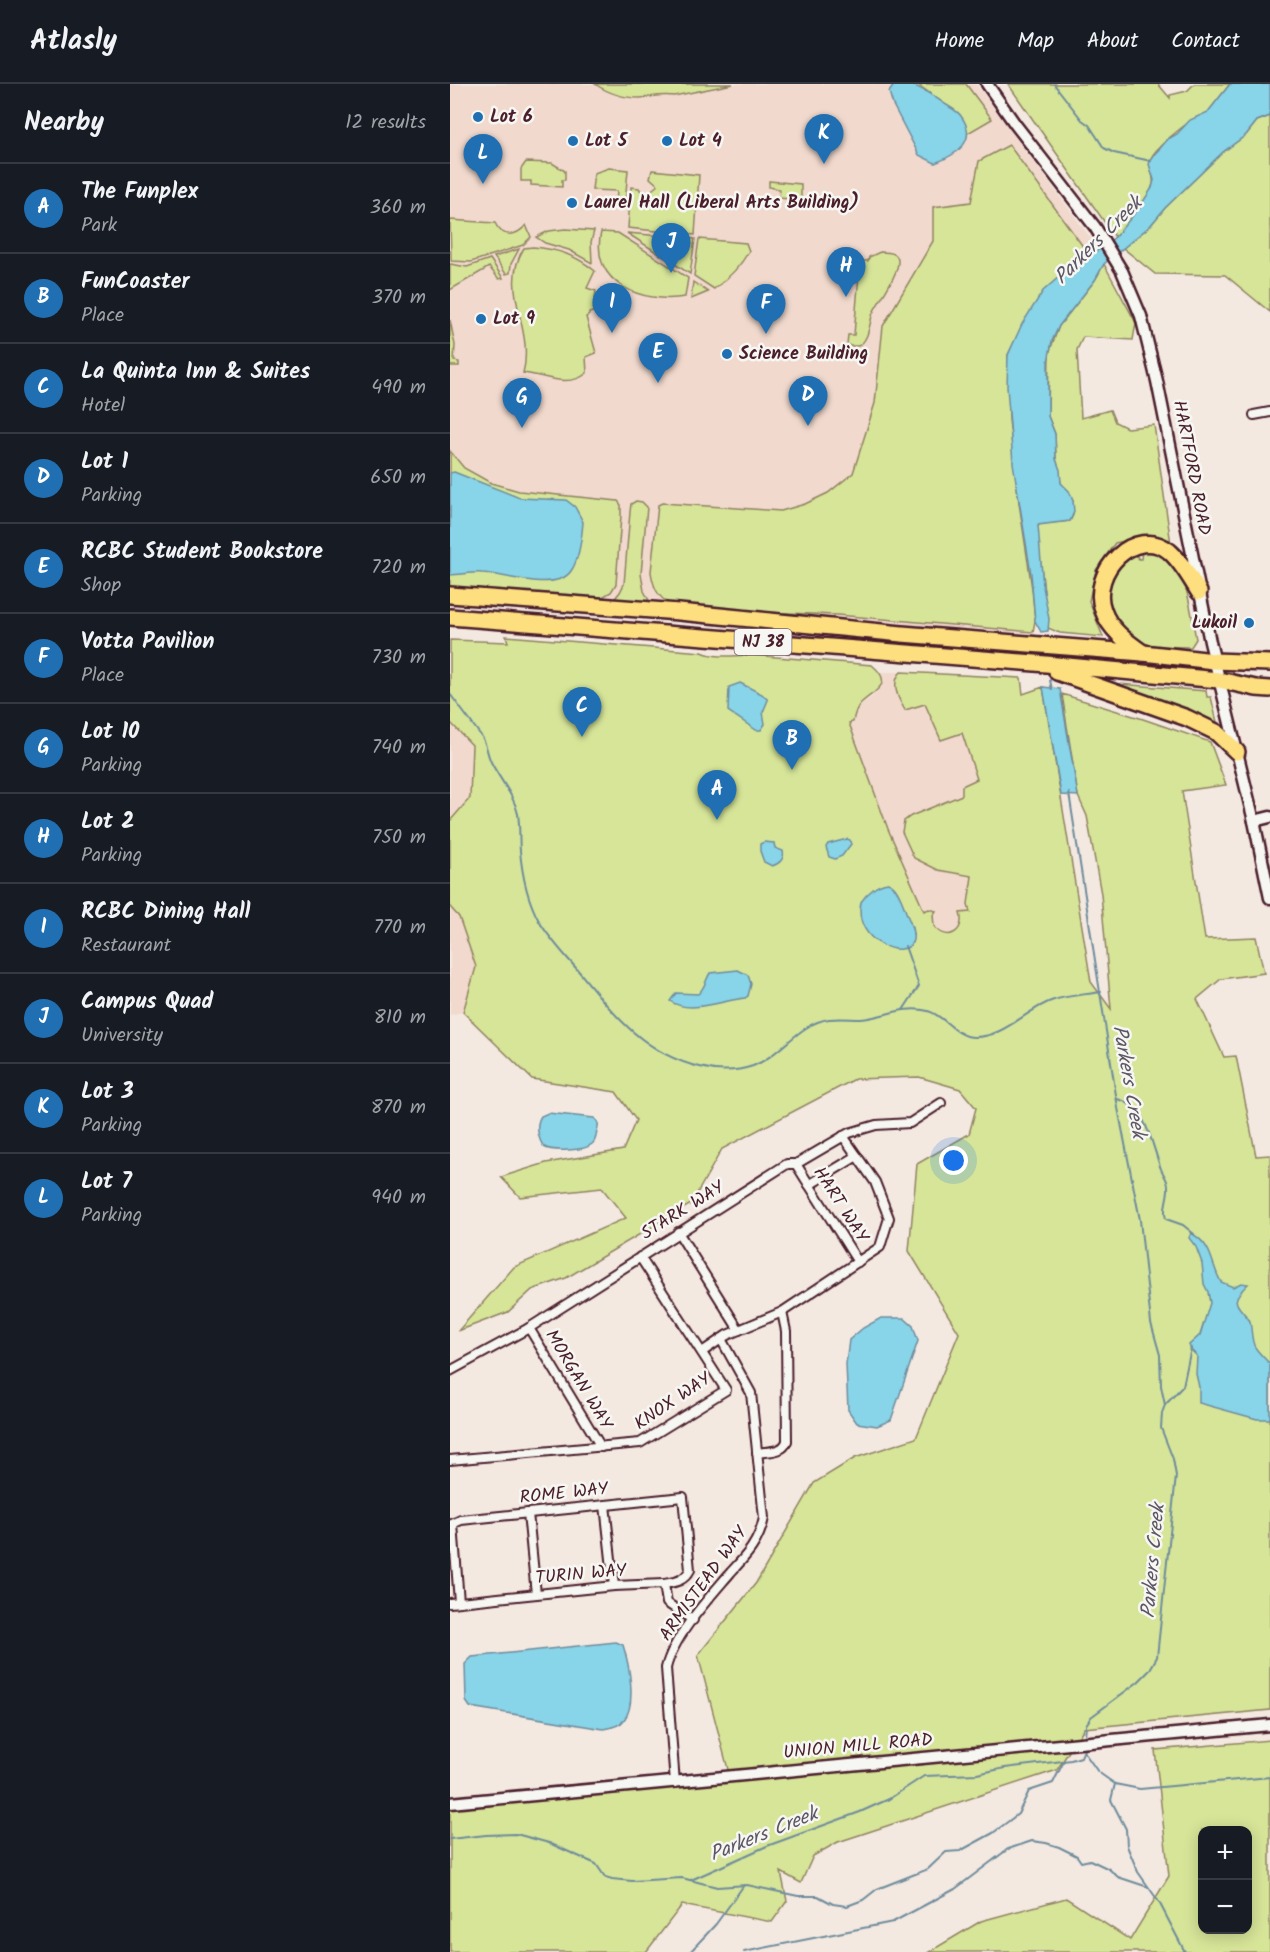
<!DOCTYPE html>
<meta charset="utf-8">
<style>
:root{--surface:#171b24;--page:#20242c;--text:#f1f3f6;--muted:#9ea1a6;--line:#363941;--accent:#1f6fb2}
body{margin:0;font-family:Kalam,sans-serif;background:var(--page);color:var(--text)}
.controls{position:absolute;right:18px;bottom:18px;display:grid;overflow:hidden;border-radius:12px;box-shadow:0 3px 15px #0003}
.controls button{width:54px;height:54px;display:grid;place-items:center;padding:0;border:0;border-bottom:2px solid var(--line);background:var(--surface);color:var(--text);font:30px sans-serif}
.you{position:absolute;left:504px;top:1077px;width:21px;height:21px;margin:-15px;border:4px solid #fff;border-radius:50%;background:#1a73e8;box-shadow:0 0 0 9px #1a73e833}
.badge{display:grid;place-items:center;width:39px;height:39px;border-radius:50%;background:var(--accent);color:#fff;font-size:20px;font-weight:700}
.pin{position:absolute;translate:-50% -50px;filter:drop-shadow(0 2px 3px #0008)}
.pin::after{content:'';position:absolute;top:32px;width:21px;height:18px;background:inherit;clip-path:polygon(0 0,100% 0,50% 100%)}
.list{margin:0;padding:0;list-style:none}
h2{display:flex;justify-content:space-between;align-items:center;height:78px;margin:0;padding:0 24px;font-size:26px}
h2 small{font-size:20px;font-weight:400;color:var(--muted)}
.list li{display:grid;grid-template-columns:39px 1fr auto;gap:18px;align-items:center;box-sizing:border-box;height:90px;padding:0 24px;border-top:2px solid var(--line)}
.list b{display:block;font-size:22px;white-space:nowrap}
.list p{margin:0;font-size:20px;white-space:nowrap;color:var(--muted)}
.list em{font-size:20px;font-style:normal;color:var(--muted)}
.map{position:relative;flex:none;width:820px;height:1868px;overflow:hidden}
header{display:flex;align-items:center;gap:36px;box-sizing:border-box;height:84px;padding:0 30px;background:var(--surface);border-bottom:2px solid var(--line)}
header strong{font-size:28px}
nav{display:flex;gap:33px;margin-inline-start:auto;font-size:21px}
main{display:flex}
aside{flex:1;background:var(--surface)}
.map>svg:first-child{display:block}
</style>
<header>
<strong>Atlasly</strong>
<nav><a>Home</a><a>Map</a><a>About</a><a>Contact</a></nav>
</header>
<main>
<aside>
<h2>Nearby<small>12 results</small></h2>
<ul class="list">
<li><span class="badge">A</span><div><b>The Funplex</b><p>Park</p></div><em>360 m</em></li>
<li><span class="badge">B</span><div><b>FunCoaster</b><p>Place</p></div><em>370 m</em></li>
<li><span class="badge">C</span><div><b>La Quinta Inn &amp; Suites</b><p>Hotel</p></div><em>490 m</em></li>
<li><span class="badge">D</span><div><b>Lot 1</b><p>Parking</p></div><em>650 m</em></li>
<li><span class="badge">E</span><div><b>RCBC Student Bookstore</b><p>Shop</p></div><em>720 m</em></li>
<li><span class="badge">F</span><div><b>Votta Pavilion</b><p>Place</p></div><em>730 m</em></li>
<li><span class="badge">G</span><div><b>Lot 10</b><p>Parking</p></div><em>740 m</em></li>
<li><span class="badge">H</span><div><b>Lot 2</b><p>Parking</p></div><em>750 m</em></li>
<li><span class="badge">I</span><div><b>RCBC Dining Hall</b><p>Restaurant</p></div><em>770 m</em></li>
<li><span class="badge">J</span><div><b>Campus Quad</b><p>University</p></div><em>810 m</em></li>
<li><span class="badge">K</span><div><b>Lot 3</b><p>Parking</p></div><em>870 m</em></li>
<li><span class="badge">L</span><div><b>Lot 7</b><p>Parking</p></div><em>940 m</em></li>
</ul>
</aside>
<div class="map">
<svg width="820" height="1868" viewBox="0 0 820 1868">
<rect width="100%" height="100%" fill="#f4e9e1"/>
<filter id="ink" filterUnits="userSpaceOnUse"><feTurbulence type="fractalNoise" baseFrequency=".0167" numOctaves="2"/><feDisplacementMap in="SourceGraphic" scale="12" xChannelSelector="R" yChannelSelector="G"/><feConvolveMatrix kernelMatrix="1 2 1 2 8 2 1 2 1" color-interpolation-filters="sRGB"/></filter>
<g filter="url(#ink)">
<g fill="#f1d9cd">
<polygon points="0,0 189,0 224,12 283,0 526,0 643,157 619,179 573,455 586,560 0,513"/>
<polygon points="430,588 451,588 447,592 459,626 475,620 512,649 528,696 512,711 461,732 452,748 464,773 488,786 522,792 518,820 520,828 512,832 510,843 503,849 492,850 487,846 483,838 485,827 474,828 438,745 399,639 403,638 409,621 422,613 432,595"/>
<polygon points="0,638 22,661 20,715 0,737"/>
<polygon points="0,823 9,833 26,883 13,928 0,931"/>
</g>
<g fill="#d6e598" stroke="#908262" stroke-width="1.5" fill-rule="evenodd">
<path d="M145 0H283L224 12C212 10 202 13 190 14 174 14 158 9 145 0Z"/>
<polygon points="467,0 516,0 542,35 518,49 510,31"/>
<path d="M558 0H708L720 14V11L737 7 744 0H780L758 28C753 32 747 32 742 36 732 43 706 63 701 74 697 83 705 91 703 100 697 121 678 136 665 153Z"/>
<polygon points="820,32 820,228 775,191 705,190 673,164 700,142 715,124 773,68 796,51 807,37"/>
<path d="M559 61 637 168 571 245 558 271 559 336 569 419 582 505 585 537 583 548 387 531 230 525C211 517 204 509 201 488L208 421 212 419 331 427 355 420 378 409 403 389 425 319 433 242 483 157V123L521 118 529 77Z"/>
<polygon points="76,78 102,79 115,87 115,96 112,96 112,103 81,101 81,97 71,97 71,85"/>
<polygon points="159,84 178,86 175,118 166,118 167,107 142,106 144,89"/>
<polygon points="202,86 249,91 245,151 178,144 181,103 189,104 194,112 208,101 200,94"/>
<polygon points="319,97 351,100 351,116 329,114 330,105 319,103"/>
<path d="M0 136 45 139C52 154 66 153 76 141L81 153 73 161 21 178 1 177Z"/>
<polygon points="115,145 144,147 141,158 142,179 119,166 95,159 86,153 99,147"/>
<path d="M151 148 168 149 238 194 235 213C193 220 139 200 151 148Z"/>
<polygon points="177,149 245,155 240,190"/>
<path d="M249 155 296 159 299 167C290 183 279 194 264 205L244 192Z"/>
<path d="M83 163C107 165 126 171 145 187L137 204 146 207 143 228 139 229V231L136 233 146 269 136 273 137 289C118 305 94 291 73 289 85 245 48 205 74 164Z"/>
<polygon points="69,165 61,180 60,189 56,190 44,173"/>
<path d="M430 168C434 168 440 168 444 170 459 178 428 217 423 229 419 240 419 257 408 262H400L397 260 398 251H404L410 177H418L419 173Z"/>
<polygon points="40,175 53,194 49,195 39,183 0,206 0,180 17,183"/>
<polygon points="654,180 686,239 683,256 633,253 627,266 631,334 660,326 665,338 677,344 704,341 721,460 703,451 665,459 646,486 639,517 653,553 610,549 598,544 587,446 589,440 620,437 623,431 623,417 611,399 606,374 605,350 598,332 599,269 609,242 645,196"/>
<polygon points="243,198 258,208 241,215"/>
<polygon points="0,236 5,261 4,277 9,278 9,282 0,282"/>
<polygon points="0,367 14,384 41,399 69,407 168,417 171,421 171,432 166,500 161,508 149,515 0,507"/>
<polygon points="186,417 192,418 197,423 191,490 194,507 202,522 162,518 170,508 174,500 180,428 181,420"/>
<path d="M692 466C696 466 702 465 706 466 737 473 741 530 746 555L741 563C727 562 703 564 690 559 669 551 648 517 658 494 662 485 676 475 683 468L689 475H691Z"/>
<path d="M56 552 252 568C267 575 287 571 302 571L422 581C446 601 423 607 410 620 406 625 404 632 403 638L399 639 438 745 474 827 479 825 486 827 483 831 484 842C496 859 516 848 510 829L520 828 518 820 522 792 488 786 464 774 452 748 454 737 461 732 512 711V702L527 695 512 649 491 656 475 620 455 626C448 615 440 599 451 588L571 594 573 610 593 603 641 898 661 925 651 810 637 732 628 712 612 610 693 635 760 658 776 701 732 707 755 855 806 853 814 889 771 895 747 915 774 973 786 972 806 1072 820 1071V1626L634 1644 607 1686 388 1758 363 1772 351 1799 331 1788 337 1817 322 1838 232 1821 196 1868H0V1721L280 1693 248 1571 306 1499 364 1399 405 1374 466 1354 509 1249 459 1167 467 1080 519 1050 526 1024 510 1005 469 993 405 995 272 1065 241 1120 116 1194 82 1206 58 1228 8 1247 64 1183 176 1134 152 1104 70 1113 51 1093 96 1079 173 1066 186 1036 166 1008 82 995 13 928 26 883 9 833 0 823V737L20 714 22 661 0 638V556L58 558Z"/>
<polygon points="669,600 756,607 757,613 761,613 767,638 765,639 666,604"/>
<path d="M820 1656V1868H479L531 1837 616 1814 680 1856 719 1792 705 1666ZM752 1746H798V1846H752Z"/>
</g>
<g fill="#88d4e8" stroke="#6f8c9c" stroke-width="1.5">
<path d="M459 0C472 4 481 10 492 18 497 22 507 26 511 32 529 57 506 71 485 79L469 71 443 21 439 8 444 1Z"/>
<polygon points="780,0 820,0 820,32 807,37 796,51 773,68 715,124 700,142 654,180 645,196 609,242 602,257 598,278 598,332 605,350 606,375 610,386 611,399 619,407 623,417 624,428 620,437 588,441 593,502 599,535 598,547 591,548 585,537 581,490 563,379 557,303 558,271 572,240 593,207 637,168 647,167 665,153 689,124 702,104 704,96 699,80 704,71 718,55 727,50 740,36 758,28"/>
<path d="M4 388 70 414 116 416 125 423 133 438C132 451 129 476 121 487 106 509 54 490 32 489 22 488 11 491 0 491V389Z"/>
<polygon points="290,599 312,610 318,616 313,628 315,640 311,646 306,646 278,627 279,603"/>
<polygon points="593,603 610,605 628,712 611,711"/>
<polygon points="397,755 400,756 401,760 392,772 385,775 379,773 376,763 378,760"/>
<path d="M314 758 324 759 325 764 333 767C335 775 329 780 322 782L314 778 310 767V760Z"/>
<path d="M438 799C448 803 451 816 455 825 458 835 465 846 463 856 458 878 402 859 411 818 417 809 427 800 438 799Z"/>
<path d="M288 886 298 891 301 900 298 912 295 914C274 916 239 931 220 917L226 909 248 910C255 904 255 897 260 889Z"/>
<path d="M98 1029 144 1034C149 1038 149 1040 147 1047 146 1052 146 1057 142 1060 135 1067 102 1068 94 1063 88 1055 85 1041 91 1032Z"/>
<path d="M741 1149C764 1162 760 1179 771 1198L783 1203 791 1199 798 1200C778 1219 787 1219 800 1237 804 1263 799 1259 820 1280V1335H807L749 1319V1303L746 1290 747 1272 741 1266 739 1261 750 1251 760 1219 758 1208 754 1200 752 1179 746 1163 739 1154Z"/>
<polygon points="431,1234 454,1234 463,1242 468,1257 441,1336 427,1342 407,1339 398,1326 396,1280 399,1256 413,1244"/>
<path d="M166 1558 173 1561C179 1580 187 1620 174 1636 170 1642 160 1644 153 1645L20 1623 16 1617 15 1580 22 1573Z"/>
</g>
<g fill="none" stroke-linecap="round" stroke-linejoin="round">
<g stroke="#6f8c9c" stroke-width="2">
<polyline points="604,0 632,36 639,41 654,64 664,69 701,77"/>
<polyline points="600,596 602,606"/>
<path d="M0 610 32 653C37 661 37 670 41 678 50 696 64 711 68 730 70 742 69 755 70 767 72 789 78 817 89 837 100 856 117 873 131 890 165 932 195 970 250 983 268 988 285 988 303 982 331 971 349 939 379 935 390 934 401 935 411 935 434 933 454 921 478 927 496 932 505 953 524 953 553 954 576 926 601 917 616 911 635 911 651 908"/>
<polyline points="619,709 668,1024 690,1136 701,1239 710,1271 711,1302 715,1321 712,1329 711,1344 723,1375 726,1392 707,1573 699,1587 688,1598 641,1633 636,1641 635,1654"/>
<polyline points="453,926 469,902 455,862"/>
<path d="M667 1015C697 1021 702 1062 711 1085 713 1090 718 1096 718 1102 719 1114 712 1123 716 1135L733 1141 744 1150"/>
<polyline points="715,1321 733,1302 741,1264"/>
<polyline points="634,1668 648,1688 665,1700 690,1705 820,1693"/>
<polyline points="665,1700 661,1716 676,1745 677,1762 688,1788 709,1818 735,1868"/>
<polyline points="0,1755 36,1751 66,1750 99,1759 146,1780 155,1793 162,1795 182,1797 232,1794 267,1803 297,1801 348,1812 368,1812 383,1820 397,1822 413,1816 427,1805 478,1785 496,1768 510,1767 543,1749 568,1730 579,1707 603,1699 614,1677"/>
<polyline points="241,1796 317,1762 410,1728 439,1715 474,1692 527,1690 555,1684 621,1676 631,1673 635,1663"/>
<polyline points="240,1868 266,1840 294,1801"/>
<polyline points="294,1868 443,1838 505,1805 558,1765 582,1757 596,1759 609,1763 627,1772 631,1778 640,1776 659,1785 668,1793 698,1803"/>
</g>
<g stroke="#4a1f2b" stroke-width="12">
<g id="street">
<polyline points="804,331 820,328"/>
<polyline points="346,1080 408,1178"/>
<polyline points="359,1101 407,1072"/>
<polyline points="228,1148 289,1246"/>
<polyline points="79,1244 151,1363"/>
<polyline points="252,1268 277,1251 332,1228 430,1163 439,1134 425,1098 393,1052"/>
<polyline points="0,1287 79,1244 337,1080 346,1080 399,1049 426,1041 460,1039 491,1019"/>
<path d="M307 1369C318 1367 333 1369 337 1357L336 1247 332 1228"/>
<polyline points="0,1376 190,1359 276,1306 190,1173"/>
<polyline points="155,1421 164,1502"/>
<polyline points="78,1429 86,1510"/>
<polyline points="3,1440 9,1518"/>
<path d="M0 1441 11 1436 233 1413 240 1486C234 1497 226 1498 214 1500"/>
<polyline points="0,1519 164,1502 214,1500 217,1519 243,1536"/>
<path d="M225 1699 216 1584C224 1551 259 1514 281 1488 297 1471 309 1458 314 1434L301 1309 271 1255"/>
</g>
</g>
<g stroke="#4a1f2b" stroke-width="15">
<g id="secondary">
<polyline points="537,0 565,40 645,143 672,187 691,232 707,297 760,558 804,737 820,814"/>
<polyline points="804,737 820,733"/>
<polyline points="0,1719 820,1641"/>
</g>
</g>
<g stroke="#4a1f2b" stroke-width="20">
<g id="highway">
<polyline points="0,511 229,528 452,550 693,569 764,577 820,579"/>
<polyline points="0,533 585,579 769,596 806,604 820,605"/>
<path d="M693 569C677 558 659 545 653 526 639 487 686 441 719 467 732 478 740 494 749 508"/>
<polyline points="607,588 737,634 766,648 787,668"/>
</g>
</g>
<use href="#street" stroke="#f6f6f2" stroke-width="8"/>
<use href="#secondary" stroke="#f6f6f2" stroke-width="10"/>
<use href="#highway" stroke="#fddf80" stroke-width="15"/>
</g>
</g>
<g fill="#1f6fb2" stroke="#f6f6f2" stroke-width="2">
<circle cx="28" cy="33" r="6"/>
<circle cx="123" cy="57" r="6"/>
<circle cx="217" cy="57" r="6"/>
<circle cx="122" cy="119" r="6"/>
<circle cx="31" cy="235" r="6"/>
<circle cx="277" cy="270" r="6"/>
<circle cx="799" cy="539" r="6"/>
</g>
<g text-anchor="middle" dominant-baseline="central" stroke-width="5" stroke-linejoin="round" paint-order="stroke">
<rect fill="#f6f6f2" stroke="#7e6067" stroke-width="1.5" x="284.5" y="545" width="57" height="26" rx="4.5"/>
<g font-size="16" font-weight="bold" fill="#4a1f2b">
<text x="313" y="558">NJ 38</text>
</g>
<g font-size="18" font-weight="bold" fill="#4a1f2b" stroke="#f6f6f2" text-anchor="start">
<text x="40" y="33">Lot 6</text>
<text x="135" y="57">Lot 5</text>
<text x="229" y="57">Lot 4</text>
<text x="134" y="119">Laurel Hall (Liberal Arts Building)</text>
<text x="43" y="235">Lot 9</text>
<text x="289" y="270">Science Building</text>
<text x="787" y="539" text-anchor="end">Lukoil</text>
</g>
<g font-size="18" fill="#4a1f2b" stroke="#f6f6f2">
<text transform="translate(741 384) rotate(79)">HARTFORD ROAD</text>
<text transform="translate(390 1121) rotate(57)">HART WAY</text>
<text transform="translate(233 1127) rotate(-32)">STARK WAY</text>
<text transform="translate(128 1296) rotate(59)">MORGAN WAY</text>
<text transform="translate(223 1318) rotate(-34)">KNOX WAY</text>
<text transform="translate(114 1410) rotate(-6)">ROME WAY</text>
<text transform="translate(131 1491) rotate(-5)">TURIN WAY</text>
<text transform="translate(254 1500) rotate(-54)">ARMISTEAD WAY</text>
<text transform="translate(408 1663) rotate(-5)">UNION MILL ROAD</text>
</g>
<g font-size="20" font-style="italic" fill="#5d5564" stroke="#f6f6f2">
<text transform="translate(649 157) rotate(-45)">Parkers Creek</text>
<text transform="translate(678 998) rotate(80)">Parkers Creek</text>
<text transform="translate(704 1477) rotate(-85)">Parkers Creek</text>
<text transform="translate(314 1751) rotate(-22)">Parkers Creek</text>
</g>
</g>
</svg>
<div class="controls">
<button>+</button>
<button>−</button>
</div>
<div class="you"></div>
<div class="pin badge" style="left:267px;top:736px">A</div>
<div class="pin badge" style="left:342px;top:686px">B</div>
<div class="pin badge" style="left:132px;top:653px">C</div>
<div class="pin badge" style="left:358px;top:342px">D</div>
<div class="pin badge" style="left:208px;top:299px">E</div>
<div class="pin badge" style="left:316px;top:250px">F</div>
<div class="pin badge" style="left:72px;top:344px">G</div>
<div class="pin badge" style="left:396px;top:213px">H</div>
<div class="pin badge" style="left:162px;top:249px">I</div>
<div class="pin badge" style="left:221px;top:189px">J</div>
<div class="pin badge" style="left:374px;top:80px">K</div>
<div class="pin badge" style="left:33px;top:100px">L</div>
</div>
</main>
